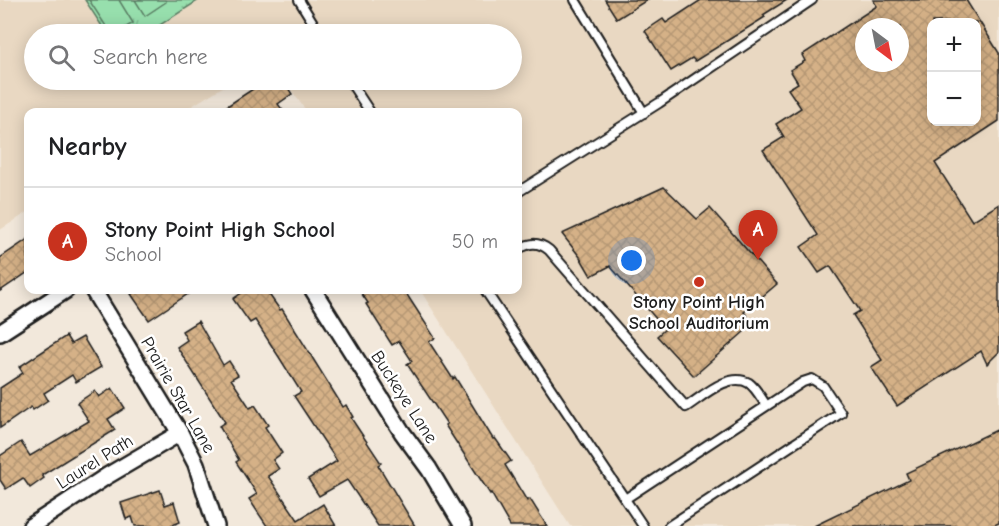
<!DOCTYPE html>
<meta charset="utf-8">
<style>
:root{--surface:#fff;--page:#f6f6f6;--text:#202124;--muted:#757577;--line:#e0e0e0;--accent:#c8321e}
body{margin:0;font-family:"Comic Neue",sans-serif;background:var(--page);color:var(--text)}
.controls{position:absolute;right:18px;top:18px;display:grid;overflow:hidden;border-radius:12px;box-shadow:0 3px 15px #0003}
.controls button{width:54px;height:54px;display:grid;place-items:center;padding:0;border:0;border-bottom:2px solid var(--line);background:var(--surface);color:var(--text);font:30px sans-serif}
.compass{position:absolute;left:855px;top:18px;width:54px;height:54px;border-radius:50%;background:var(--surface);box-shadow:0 3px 15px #0003;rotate:148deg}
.you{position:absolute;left:632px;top:261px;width:21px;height:21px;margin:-15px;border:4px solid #fff;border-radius:50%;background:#1a73e8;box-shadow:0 0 0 9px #1a73e833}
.badge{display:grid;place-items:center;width:39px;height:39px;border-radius:50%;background:var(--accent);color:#fff;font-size:20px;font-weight:700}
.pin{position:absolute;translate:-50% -50px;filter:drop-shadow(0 2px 3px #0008)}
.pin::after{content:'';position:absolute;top:32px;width:21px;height:18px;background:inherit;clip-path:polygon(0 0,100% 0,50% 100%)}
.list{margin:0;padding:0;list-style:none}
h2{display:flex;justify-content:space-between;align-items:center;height:78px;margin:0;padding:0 24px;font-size:26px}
h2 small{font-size:20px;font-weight:400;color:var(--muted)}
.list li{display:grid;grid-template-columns:39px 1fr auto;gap:18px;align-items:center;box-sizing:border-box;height:108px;padding:0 24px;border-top:2px solid var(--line)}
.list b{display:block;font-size:22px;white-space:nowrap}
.list p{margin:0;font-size:20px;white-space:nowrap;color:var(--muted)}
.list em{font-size:20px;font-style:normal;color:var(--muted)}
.icon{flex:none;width:33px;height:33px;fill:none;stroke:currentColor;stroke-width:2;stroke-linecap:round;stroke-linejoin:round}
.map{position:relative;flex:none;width:999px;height:526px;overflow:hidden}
.search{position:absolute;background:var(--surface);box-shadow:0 3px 15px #0003;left:24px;top:24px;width:498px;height:66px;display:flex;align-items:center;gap:15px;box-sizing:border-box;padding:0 21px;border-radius:33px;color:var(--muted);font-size:22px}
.panel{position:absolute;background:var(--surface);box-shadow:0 3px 15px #0003;left:24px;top:108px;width:498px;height:186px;border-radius:12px}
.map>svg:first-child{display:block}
</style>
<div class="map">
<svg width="999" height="526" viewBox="0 0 999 526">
<defs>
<pattern id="grass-tufts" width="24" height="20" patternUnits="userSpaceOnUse" patternTransform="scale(1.5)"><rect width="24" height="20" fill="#97dfad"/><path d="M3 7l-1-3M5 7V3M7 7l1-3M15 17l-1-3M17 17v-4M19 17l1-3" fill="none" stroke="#82bf94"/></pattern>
<pattern id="building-cross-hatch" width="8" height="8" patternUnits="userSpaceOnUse" patternTransform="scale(1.5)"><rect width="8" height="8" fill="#d5b187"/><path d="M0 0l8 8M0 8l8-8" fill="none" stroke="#b69874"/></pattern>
</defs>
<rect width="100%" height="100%" fill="#f2e8db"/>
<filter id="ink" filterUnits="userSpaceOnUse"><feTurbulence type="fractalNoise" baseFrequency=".0167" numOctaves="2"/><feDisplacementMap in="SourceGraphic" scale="12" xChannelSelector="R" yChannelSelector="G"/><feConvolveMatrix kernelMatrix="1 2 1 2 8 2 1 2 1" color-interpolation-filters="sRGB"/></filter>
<g filter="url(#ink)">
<path fill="#e9d8c2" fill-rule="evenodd" d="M0 0H999V526H570L420 290H518V112H307L284 80H512V34H34V80H234L182 112H28V212L0 230ZM932 22H976V122H932ZM864 27H900V63H864Z"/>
<polygon fill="url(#grass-tufts)" stroke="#5a7e64" stroke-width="1.5" points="85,0 199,0 146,34 107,34"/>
<g fill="#97dfad" stroke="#5a7e64" stroke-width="1.5">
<polygon points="89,0 119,0 133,23 115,34 111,34"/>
<polygon points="135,0 165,0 166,2 145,16"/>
</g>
<g fill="url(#building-cross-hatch)" stroke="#1c1c1c" stroke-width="1.5" fill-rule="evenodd">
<polygon points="605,0 647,0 617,19"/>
<polygon points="701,0 787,0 763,15 765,17 695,61 692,58 671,71 645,31 663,19 666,23"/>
<path d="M873 0H966L999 53V121L935 163 972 221 999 204V352L987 364 981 351 897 406 871 367 882 360 853 315 860 311 830 266 819 273 801 247 818 235 763 150 784 137 776 124 801 108 788 89 798 83 790 70 805 61 802 55 877 6ZM932 22H976V122H932ZM864 27H900V63H864Z"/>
<polygon points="255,80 283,80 292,94 278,104 284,112 218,112 259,85"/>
<polygon points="664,187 697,219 710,208 777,284 744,312 753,324 694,376 657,336 665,329 610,266 591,276 580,257 562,234"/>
<polygon points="28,239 28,272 0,291 0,258"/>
<polygon points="138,290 194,290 149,320 131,294"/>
<polygon points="246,290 266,290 280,310 282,309 343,407 346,405 353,417 351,418 381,463 378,465 415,526 378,526 347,480 319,496 308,479 337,461 294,396 301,392 279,357 255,320 250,323 233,299"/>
<polygon points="359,290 404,290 435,338 429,342 453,379 455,377 493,439 495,438 511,461 505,465 527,501 530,499 547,526 510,526 491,493 490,494 445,425 447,424 407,364 412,361 399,341 392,345 366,304 368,303"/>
<polygon points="198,321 223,365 229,361 238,375 231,379 250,408 255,405 268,425 265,427 282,453 273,460 279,469 268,476 298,520 323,504 336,526 267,526 249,499 257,494 236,462 239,460 219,426 225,422 177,347 187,340 182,331"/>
<polygon points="66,336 71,344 83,337 101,367 76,382 72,375 44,393 48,400 33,410 31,407 0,428 0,388 23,373 19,367"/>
<polygon points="112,388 125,408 108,419 115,430 42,475 44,478 30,488 23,478 6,489 0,480 0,456 21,442 30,456 89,421 77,403 95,391 99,397"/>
<polygon points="999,429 999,523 992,526 814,526 909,480 906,473"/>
<polygon points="160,490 165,505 174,502 180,522 170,526 135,526 132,517 126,519 121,503"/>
</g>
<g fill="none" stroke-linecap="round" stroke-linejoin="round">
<g stroke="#1c1c1c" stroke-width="12">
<g id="service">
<polyline points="299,0 320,34"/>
<polyline points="575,0 644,113"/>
<polyline points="349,80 370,112"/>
<polyline points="518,192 659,103 812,0"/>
<path d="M518 249C530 243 537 241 549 250L686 407C702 397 729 371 749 383 756 388 761 398 766 405"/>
<polyline points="485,290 643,526"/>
<polyline points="625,499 803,382 812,379 823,386 841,413 669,526"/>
</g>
</g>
<g stroke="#1c1c1c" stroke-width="20">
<g id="minor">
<polyline points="93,290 180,433 196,464 216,526"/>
<polyline points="313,290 402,432 429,469 463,526"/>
<polyline points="0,333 66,290"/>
<polyline points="31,526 107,476 180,433"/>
</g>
</g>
<use href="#service" stroke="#fff" stroke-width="8"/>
<use href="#minor" stroke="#fff" stroke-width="15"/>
</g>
</g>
<circle fill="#c8321e" stroke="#fff" stroke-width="2" cx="699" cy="282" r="6"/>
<g text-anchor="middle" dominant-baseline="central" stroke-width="5" stroke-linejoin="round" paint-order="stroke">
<g font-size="18" font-weight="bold" fill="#1c1c1c" stroke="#fff">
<text x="699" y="302">Stony Point High<tspan x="699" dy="21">School Auditorium</tspan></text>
</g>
<g font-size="18" fill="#1c1c1c" stroke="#fff">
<text transform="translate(178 395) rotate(60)">Prairie Star Lane</text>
<text transform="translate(404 397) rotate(57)">Buckeye Lane</text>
<text transform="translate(95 462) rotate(-32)">Laurel Path</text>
</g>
</g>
</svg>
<div class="controls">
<button>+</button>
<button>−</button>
</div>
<svg class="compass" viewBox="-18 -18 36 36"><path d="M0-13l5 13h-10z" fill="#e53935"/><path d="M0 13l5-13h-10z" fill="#757577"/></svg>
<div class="you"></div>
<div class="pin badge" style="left:758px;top:260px">A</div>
<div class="search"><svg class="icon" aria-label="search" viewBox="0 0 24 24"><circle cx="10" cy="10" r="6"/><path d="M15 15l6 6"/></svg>Search here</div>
<section class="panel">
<h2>Nearby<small></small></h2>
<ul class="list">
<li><span class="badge">A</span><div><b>Stony Point High School</b><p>School</p></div><em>50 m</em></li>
</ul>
</section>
</div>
